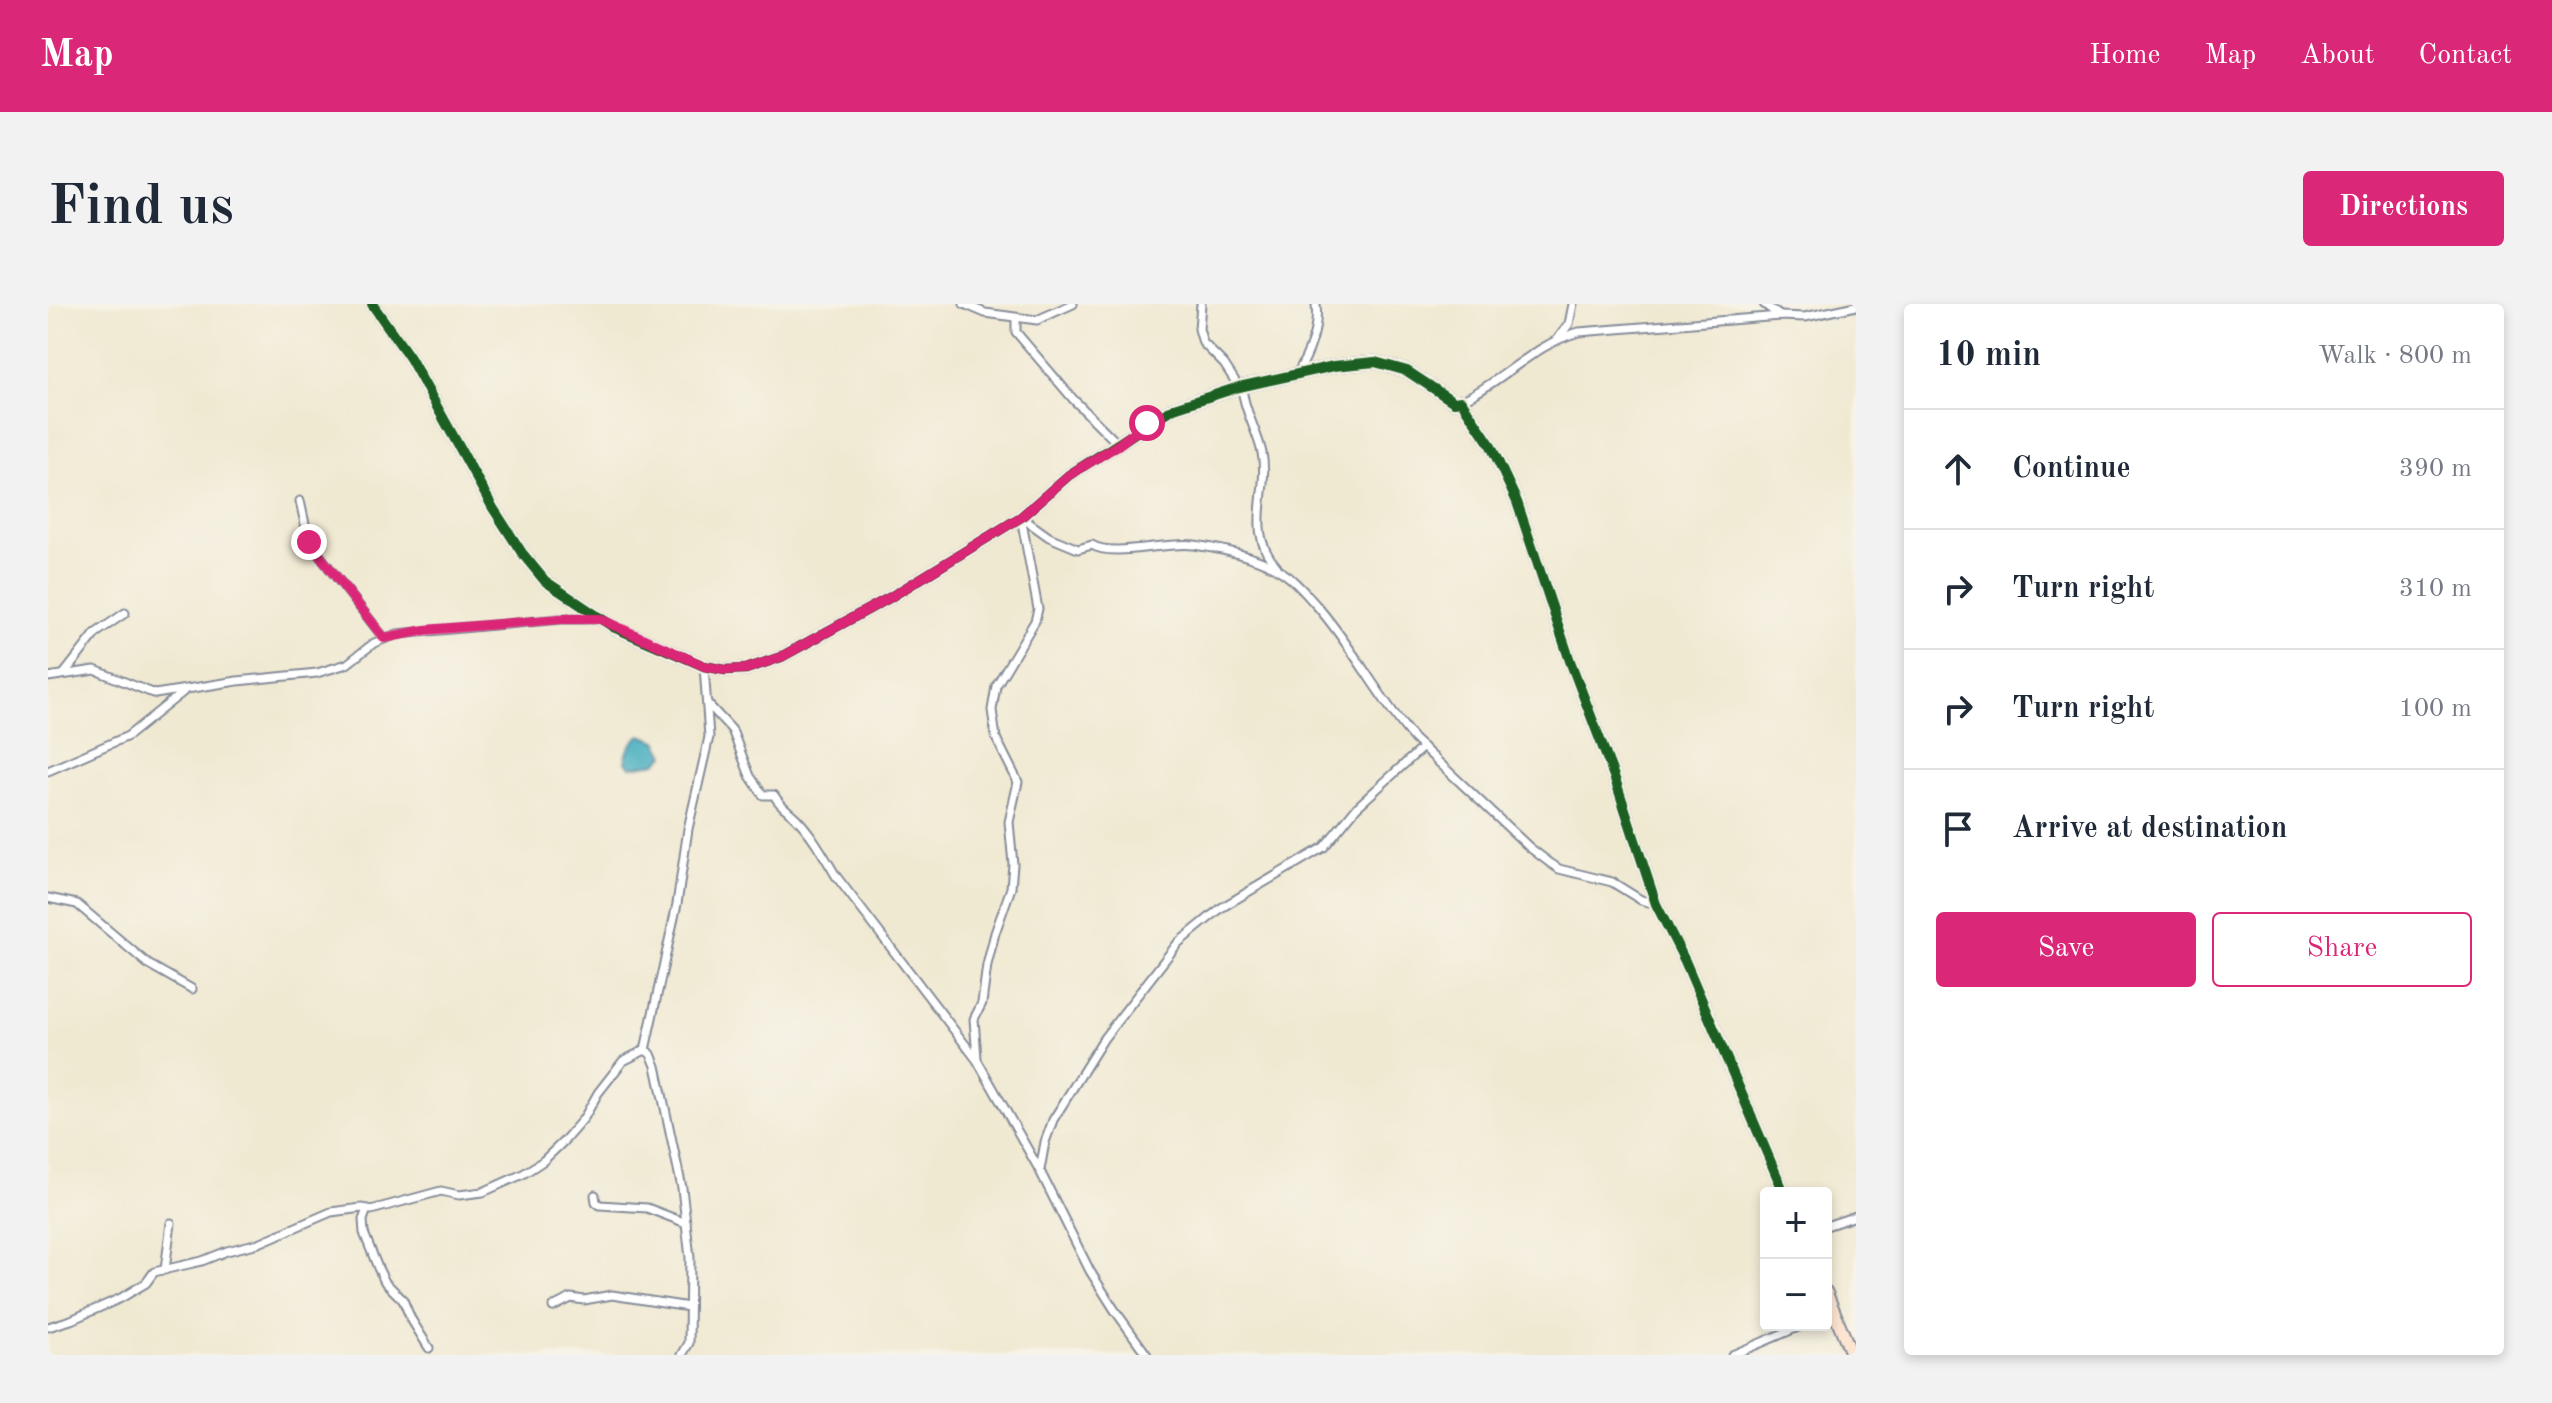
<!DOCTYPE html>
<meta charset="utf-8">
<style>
:root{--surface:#fff;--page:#f2f2f3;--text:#1f2937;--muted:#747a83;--line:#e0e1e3;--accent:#db2777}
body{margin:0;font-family:"Old Standard TT",serif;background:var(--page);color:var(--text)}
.controls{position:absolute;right:24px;bottom:24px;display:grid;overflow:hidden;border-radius:8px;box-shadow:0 4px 12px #0003}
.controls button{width:72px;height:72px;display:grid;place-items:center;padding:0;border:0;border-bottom:2px solid var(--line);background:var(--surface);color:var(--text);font:40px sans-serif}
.stop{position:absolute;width:24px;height:24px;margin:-18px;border:6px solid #db2777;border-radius:50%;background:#fff}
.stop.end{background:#db2777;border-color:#fff;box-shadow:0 2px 8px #0008}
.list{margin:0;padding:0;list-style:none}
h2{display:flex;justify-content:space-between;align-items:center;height:104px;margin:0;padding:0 32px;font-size:34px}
h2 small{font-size:26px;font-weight:400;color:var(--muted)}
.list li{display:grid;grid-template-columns:52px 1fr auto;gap:24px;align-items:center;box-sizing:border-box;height:120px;padding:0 32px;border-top:2px solid var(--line)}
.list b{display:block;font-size:30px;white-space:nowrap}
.list em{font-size:26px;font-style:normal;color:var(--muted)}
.actions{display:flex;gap:16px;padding:24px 32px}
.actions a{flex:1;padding:18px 0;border:2px solid var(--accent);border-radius:8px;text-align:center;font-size:28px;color:var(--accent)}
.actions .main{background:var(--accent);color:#fff}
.icon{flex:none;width:44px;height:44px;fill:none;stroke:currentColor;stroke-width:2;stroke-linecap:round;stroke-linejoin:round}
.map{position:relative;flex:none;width:1808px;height:1051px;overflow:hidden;border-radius:8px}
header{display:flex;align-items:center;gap:48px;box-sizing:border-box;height:112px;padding:0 40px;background:var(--accent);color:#fff}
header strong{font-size:38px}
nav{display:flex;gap:44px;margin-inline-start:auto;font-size:28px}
.intro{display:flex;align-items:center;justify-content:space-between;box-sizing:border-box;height:192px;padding:0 48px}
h1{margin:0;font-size:56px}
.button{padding:20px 36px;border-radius:8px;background:var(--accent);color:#fff;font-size:28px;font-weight:700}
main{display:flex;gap:48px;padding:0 48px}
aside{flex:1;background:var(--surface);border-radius:8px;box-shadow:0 4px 12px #0003}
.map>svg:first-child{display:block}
</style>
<header>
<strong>Map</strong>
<nav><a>Home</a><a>Map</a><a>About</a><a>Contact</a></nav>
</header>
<div class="intro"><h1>Find us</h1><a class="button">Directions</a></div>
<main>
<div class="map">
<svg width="1808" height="1051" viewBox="0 0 1808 1051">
<rect width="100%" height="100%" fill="#f7f3e8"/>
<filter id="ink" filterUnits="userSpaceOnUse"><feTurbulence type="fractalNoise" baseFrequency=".0125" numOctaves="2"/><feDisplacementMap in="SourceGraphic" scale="16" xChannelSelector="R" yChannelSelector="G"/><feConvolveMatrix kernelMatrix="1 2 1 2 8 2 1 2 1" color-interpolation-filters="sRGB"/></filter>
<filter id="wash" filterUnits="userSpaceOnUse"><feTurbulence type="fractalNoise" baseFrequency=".006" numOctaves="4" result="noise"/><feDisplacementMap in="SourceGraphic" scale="32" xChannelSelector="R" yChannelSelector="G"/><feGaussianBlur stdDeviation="1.8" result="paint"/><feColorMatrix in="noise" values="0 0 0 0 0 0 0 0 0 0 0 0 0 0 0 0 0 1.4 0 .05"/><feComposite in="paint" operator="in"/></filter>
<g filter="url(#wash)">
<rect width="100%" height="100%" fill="#f0e9d2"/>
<path fill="#3daabd" stroke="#2c6c8e" stroke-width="2" d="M593 431 609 437 617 451 608 459 583 463 578 458C578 446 583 438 593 431Z"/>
</g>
<g filter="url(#ink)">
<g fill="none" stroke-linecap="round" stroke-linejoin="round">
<g stroke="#868c98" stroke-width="11">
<g id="street">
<polyline points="916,0 937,9 989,16 1025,0"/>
<polyline points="1153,0 1151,25 1155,39 1176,60 1191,83"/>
<polyline points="1716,0 1732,12"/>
<polyline points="968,14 968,28 1025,95 1070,140"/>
<polyline points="1511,33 1521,20 1525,0"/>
<path d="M1248 71C1261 51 1271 25 1268 0"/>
<path d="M1194 84C1196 107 1209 126 1214 149 1222 187 1196 228 1229 263"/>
<path d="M1413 97C1454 78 1486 40 1531 28L1732 12 1757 13 1808 2"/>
<polyline points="252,197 261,238 336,334"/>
<path d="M973 213 1001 233 1030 245 1044 241C1064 254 1120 237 1146 241 1174 245 1210 252 1234 268 1247 276 1258 290 1269 302 1305 343 1330 393 1366 435L1481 543 1502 559 1511 565 1564 578 1593 596 1608 600"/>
<polyline points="16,370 48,329 77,309"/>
<polyline points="0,373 47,366 107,390 189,377 269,369 299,360 326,339 349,330 513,315 550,315"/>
<path d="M660 400 684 426 702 472 715 491H726C732 502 739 505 748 514 764 530 776 552 788 572L929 756 992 867 1042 967 1066 1005 1099 1051"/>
<polyline points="0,467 80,432 135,388"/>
<polyline points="0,594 29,600 100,660 144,685"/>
<polyline points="929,754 926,715 934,699 939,661 947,629 963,584 965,560 961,518 970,478 948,434 944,406 948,382 987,317 990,305 973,213"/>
<polyline points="992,866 997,838 1005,816 1056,734 1130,639 1173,604 1276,543 1308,504 1375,443"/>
<polyline points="547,891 548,898 552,901 599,904 638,919"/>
<polyline points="319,905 315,916 316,929 330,964 337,978 355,996 363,1015 381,1044"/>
<polyline points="1778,922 1808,912"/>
<polyline points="117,966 123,919"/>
<polyline points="505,1003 523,994 536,996 564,991 641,1003"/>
<polyline points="0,1023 23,1016 73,994 98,979 106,968 154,957 179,947 211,939 283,908 314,904 323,906 393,887 411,891 435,888 475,870 495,857 516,837 536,814 550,789 575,757 597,746"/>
<polyline points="634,1051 641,1039 642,954 634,884 608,762 603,750 597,746 629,600 640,525 661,433 656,362"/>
<polyline points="1684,1051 1755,1021"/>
</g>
</g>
<g stroke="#868c98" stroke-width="15">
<g id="secondary">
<polyline points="324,0 362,54 445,204 474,249 497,277 567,324 656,362 677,366 698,365 733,353 841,294 973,213 1021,171 1126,104 1191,83 1286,62 1327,58 1359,67 1406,98 1413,97 1442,140 1469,198 1522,357 1567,475 1608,600 1637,657 1736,889"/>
<polyline points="1778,988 1804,1051"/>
</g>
</g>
<use href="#street" stroke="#fff" stroke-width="7"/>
<use href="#secondary" stroke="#fde4d1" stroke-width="11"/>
<g stroke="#f7f3e8" stroke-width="15">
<polyline id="cycleway" points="324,0 362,54 445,204 474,249 497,277 567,324 656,362 677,366 698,365 733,353 841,294 973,213 1021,171 1126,104 1191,83 1286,62 1327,58 1359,67 1406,98 1413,97 1442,140 1469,198 1522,357 1567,475 1608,600 1637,657 1736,889"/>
</g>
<use href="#cycleway" stroke="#1b5e20" stroke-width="10"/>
</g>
</g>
<g fill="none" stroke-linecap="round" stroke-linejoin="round" filter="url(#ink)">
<polyline stroke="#db2777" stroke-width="10" points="261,238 336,334 377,326 513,315 552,315 656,362 677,366 698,365 733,353 841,294 973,213 1021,171 1070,141 1099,119"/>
</g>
</svg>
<div class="controls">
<button>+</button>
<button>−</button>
</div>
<div class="stop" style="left:1099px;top:119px"></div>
<div class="stop end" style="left:261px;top:238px"></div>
</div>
<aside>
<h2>10 min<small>Walk · 800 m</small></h2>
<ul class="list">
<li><svg class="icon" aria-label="ahead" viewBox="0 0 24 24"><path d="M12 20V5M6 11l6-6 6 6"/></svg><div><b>Continue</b></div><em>390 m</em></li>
<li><svg class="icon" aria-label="right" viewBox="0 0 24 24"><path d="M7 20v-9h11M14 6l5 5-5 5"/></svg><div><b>Turn right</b></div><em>310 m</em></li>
<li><svg class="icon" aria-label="right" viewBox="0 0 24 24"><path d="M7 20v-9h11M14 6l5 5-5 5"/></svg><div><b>Turn right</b></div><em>100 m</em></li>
<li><svg class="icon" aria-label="arrive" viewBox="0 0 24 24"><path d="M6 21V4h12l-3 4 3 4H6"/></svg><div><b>Arrive at destination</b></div></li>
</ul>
<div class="actions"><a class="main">Save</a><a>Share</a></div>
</aside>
</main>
